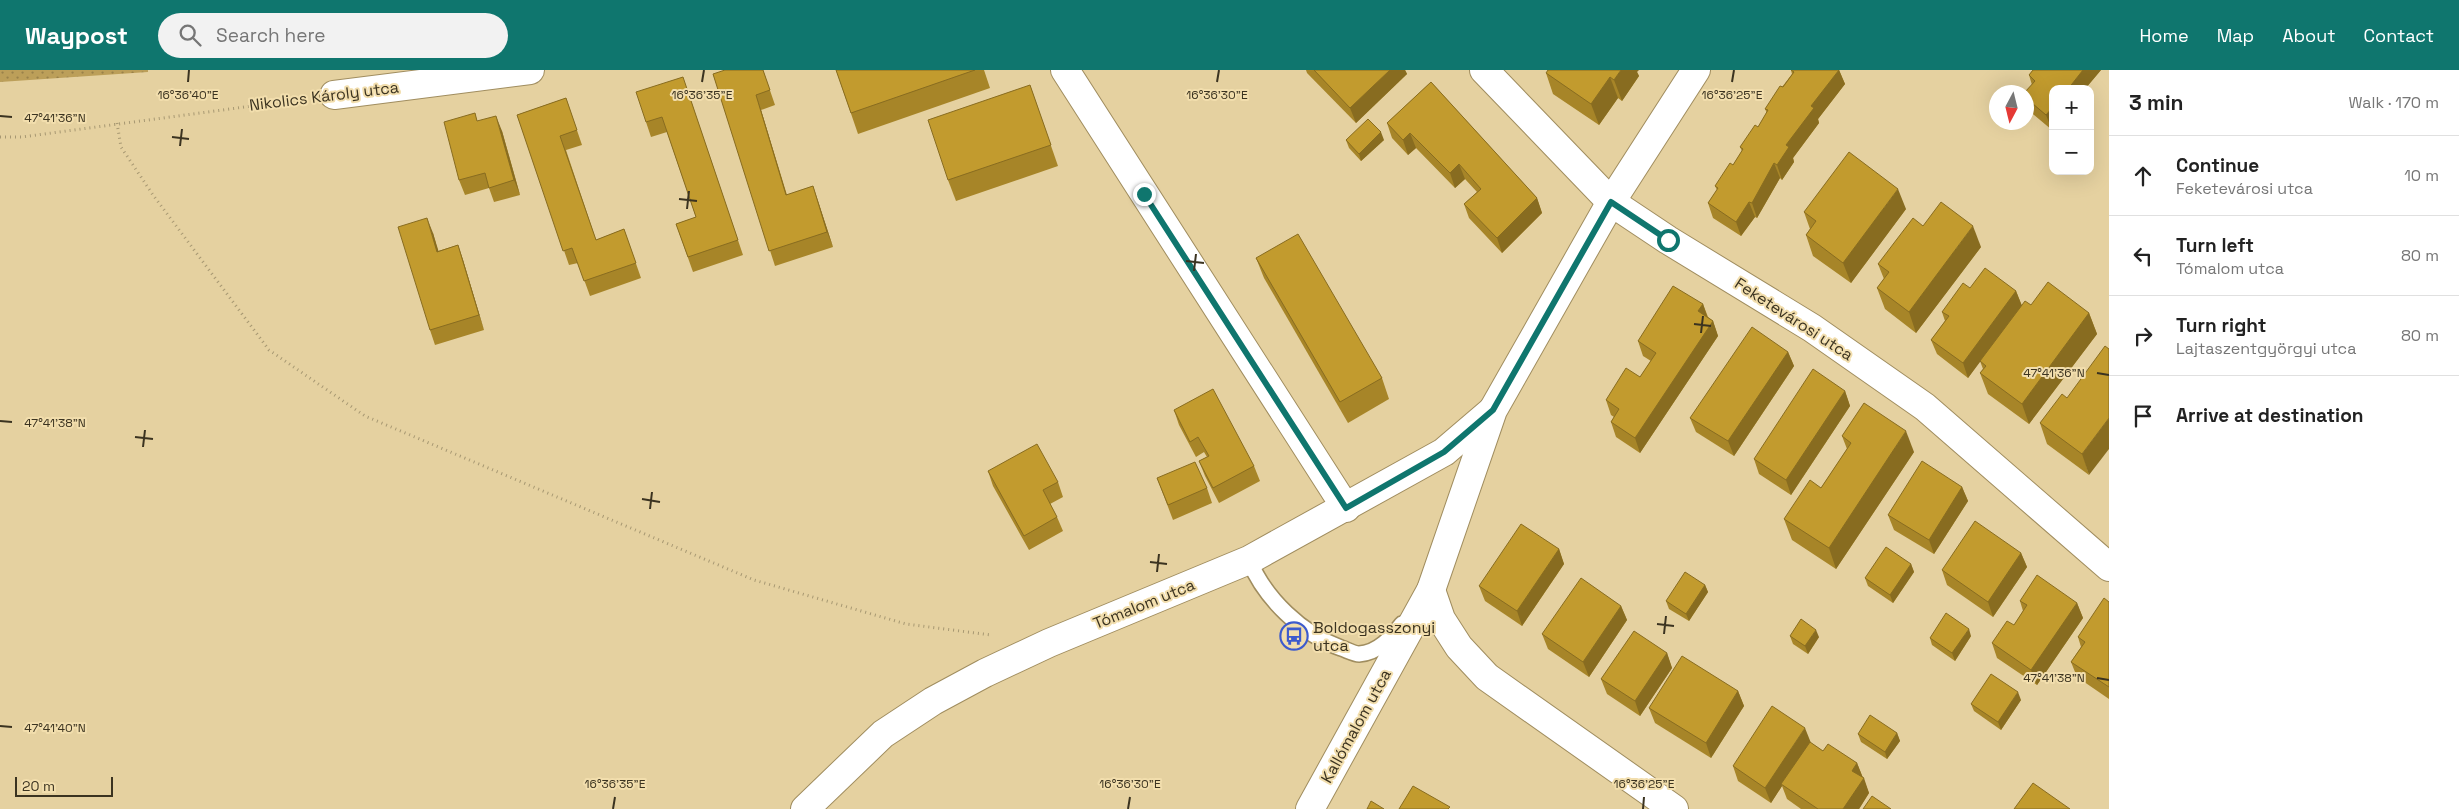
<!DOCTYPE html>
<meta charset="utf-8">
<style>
:root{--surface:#fff;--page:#f2f2f2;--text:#222;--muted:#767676;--line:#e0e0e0;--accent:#0f766e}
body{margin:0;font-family:"Space Grotesk",sans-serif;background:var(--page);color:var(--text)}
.controls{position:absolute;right:15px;top:15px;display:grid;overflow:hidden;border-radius:10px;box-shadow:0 5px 20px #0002}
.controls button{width:45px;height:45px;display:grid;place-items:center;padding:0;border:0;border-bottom:1px solid var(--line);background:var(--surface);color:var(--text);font:25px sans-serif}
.compass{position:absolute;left:1989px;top:15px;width:45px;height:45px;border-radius:50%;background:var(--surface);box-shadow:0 5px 20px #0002;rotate:187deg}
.scale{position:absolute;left:15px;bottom:12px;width:98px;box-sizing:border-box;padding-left:5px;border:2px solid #3b3320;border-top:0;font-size:14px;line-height:18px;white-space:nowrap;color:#3b3320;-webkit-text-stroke:4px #f2dead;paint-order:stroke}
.stop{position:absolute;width:15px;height:15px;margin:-11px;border:4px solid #0f766e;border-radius:50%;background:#fff}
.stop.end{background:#0f766e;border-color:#fff;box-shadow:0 1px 5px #0008}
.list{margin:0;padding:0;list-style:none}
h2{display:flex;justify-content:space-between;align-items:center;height:65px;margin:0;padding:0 20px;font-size:21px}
h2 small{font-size:16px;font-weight:400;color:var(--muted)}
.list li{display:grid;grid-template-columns:32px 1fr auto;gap:15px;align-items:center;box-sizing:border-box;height:80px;padding:0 20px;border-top:1px solid var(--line)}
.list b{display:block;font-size:19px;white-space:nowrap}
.list p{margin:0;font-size:16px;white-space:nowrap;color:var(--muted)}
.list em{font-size:16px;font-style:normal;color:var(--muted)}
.icon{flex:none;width:28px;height:28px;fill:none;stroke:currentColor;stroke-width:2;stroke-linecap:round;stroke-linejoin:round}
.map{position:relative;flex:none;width:2109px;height:739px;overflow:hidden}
header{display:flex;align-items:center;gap:30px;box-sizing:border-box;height:70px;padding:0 25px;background:var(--accent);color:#fff}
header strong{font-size:24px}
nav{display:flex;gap:28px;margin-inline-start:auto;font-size:18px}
.search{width:350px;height:45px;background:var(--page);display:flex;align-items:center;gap:12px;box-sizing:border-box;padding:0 18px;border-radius:28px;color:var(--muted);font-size:19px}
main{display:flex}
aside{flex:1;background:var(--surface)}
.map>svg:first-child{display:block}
</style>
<header>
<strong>Waypost</strong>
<div class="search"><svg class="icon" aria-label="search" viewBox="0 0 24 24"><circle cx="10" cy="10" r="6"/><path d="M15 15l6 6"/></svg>Search here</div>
<nav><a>Home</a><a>Map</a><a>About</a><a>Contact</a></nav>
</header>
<main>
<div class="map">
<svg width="2109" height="739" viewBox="0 0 2109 739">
<defs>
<pattern id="park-dots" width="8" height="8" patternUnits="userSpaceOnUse" patternTransform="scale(1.25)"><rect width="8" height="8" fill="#bc9f59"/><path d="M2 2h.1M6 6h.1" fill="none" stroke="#9a8249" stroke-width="1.8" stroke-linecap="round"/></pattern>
</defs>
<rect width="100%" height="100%" fill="#e5d1a0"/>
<polygon fill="url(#park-dots)" points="0,0 148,0 148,2 0,12"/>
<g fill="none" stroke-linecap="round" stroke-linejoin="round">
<g stroke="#a08d5f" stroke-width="18">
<path id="service" d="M1249 490C1265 529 1302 564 1341 578 1347 580 1354 584 1359 584 1378 583 1392 567 1402 554"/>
</g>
<g stroke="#a08d5f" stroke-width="30">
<g id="minor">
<polyline points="1065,0 1346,438"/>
<polyline points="1484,0 1611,132 1668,170 1812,258 1925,337 2109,497"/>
<polyline points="334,25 530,0"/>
<polyline points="1431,520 1441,549 1459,577 1487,607 1674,739"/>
<polyline points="805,739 883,664 933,631 985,603 1049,573 1249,490 1444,382 1492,341"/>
<polyline points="1310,739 1431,520 1493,340 1611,132 1696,0"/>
</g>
</g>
<g stroke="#a79872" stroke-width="3" stroke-dasharray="1 4" stroke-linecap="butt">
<polyline points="117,53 121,77 153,125 269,280 365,346 754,510 906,554 991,565"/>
<polyline points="0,67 22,67 304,29"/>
</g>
<use href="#service" stroke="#fff" stroke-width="15"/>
<use href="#minor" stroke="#fff" stroke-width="28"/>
</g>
<g fill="#a78528">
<polygon points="763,0 775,35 761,40 787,125 813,116 833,177 775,196 713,4"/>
<polygon points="836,0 984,0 990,18 858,64"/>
<polygon points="1306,0 1405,0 1407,4 1356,53 1307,3"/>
<polygon points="1791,0 1839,0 1845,14 1818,49 1819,53 1793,88 1794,92 1782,110 1780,108 1757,148 1755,147 1741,166 1713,148 1708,133 1717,120 1715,116 1733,95 1742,81 1740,77 1758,57 1767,43 1765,39 1792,4"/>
<polygon points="2033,0 2101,0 2085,19 2053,19 2053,58 2052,60 2028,40 2026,36 2026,22 2032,15 2029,5"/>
<polygon points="1637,2 1639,6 1622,31 1618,28 1599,55 1553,24 1546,3"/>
<polygon points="1431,12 1537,128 1542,143 1502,183 1469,148 1464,134 1477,122 1465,109 1455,118 1416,78 1408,85 1392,68 1387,53"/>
<polygon points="1030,15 1058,96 956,131 948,110"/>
<polygon points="688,22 743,185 693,202 676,154 696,147 667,62 651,67 646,52"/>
<polygon points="566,28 582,75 566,80 596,170 624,159 641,208 590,226 578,193 569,195 517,45"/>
<polygon points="475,43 477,51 502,61 520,125 494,132 489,118 465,125 459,110"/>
<polygon points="1346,70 1384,70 1361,91 1349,78"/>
<polygon points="1906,139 1851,213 1813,186 1806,165 1810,159 1804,142"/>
<polygon points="433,163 438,181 458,175 463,190 484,260 435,275 430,260"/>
<polygon points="1981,177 1916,263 1885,239 1877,218 1884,209 1878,194"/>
<polygon points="1256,188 1382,308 1389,329 1348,353 1264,208"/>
<polygon points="1970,218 2016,221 2022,236 2031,235 2089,243 2097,264 2029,354 1988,324 1980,303 1983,299 1980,291 1968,308 1937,284 1931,270 1945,251 1942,242"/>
<polygon points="1703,234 1708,247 1713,251 1718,266 1640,383 1616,367 1611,352 1614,347 1611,345 1606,330 1640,307 1651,291 1643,286 1638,271"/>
<polygon points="1788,282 1794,296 1734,386 1696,362 1690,348"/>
<polygon points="1845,321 1850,336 1791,425 1759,404 1754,389"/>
<polygon points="2067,328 2089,405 2047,374 2040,353"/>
<polygon points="1174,340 1254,396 1260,411 1219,433 1205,406 1199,391 1207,387 1204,382 1196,387 1179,355"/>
<polygon points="1842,366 1914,382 1836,499 1792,470 1784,449 1821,418 1847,379"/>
<polygon points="988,401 1058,412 1063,427 1050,434 1057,447 1063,461 1029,480 993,416"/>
<polygon points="1157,408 1207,418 1212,433 1173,450"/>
<polygon points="1962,417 1968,431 1934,484 1894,460 1888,445"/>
<polygon points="1559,479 1564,494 1522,556 1485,531 1479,516"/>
<polygon points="2021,483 2027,497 1993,547 1947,515 1942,500"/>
<polygon points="1911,494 1914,502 1893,533 1868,516 1865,508"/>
<polygon points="1705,515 1708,522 1689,551 1669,539 1666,531"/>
<polygon points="2020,531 2077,533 2083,548 2037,615 1997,588 1992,573 2014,555 2023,541"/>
<polygon points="2109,532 2109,629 2077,607 2071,592 2081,577 2078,567"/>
<polygon points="1621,536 1627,550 1589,607 1548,579 1542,564"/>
<polygon points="1790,566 1819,567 1808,584 1793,574"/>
<polygon points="1971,566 1955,591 1932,575 1930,568"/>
<polygon points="1667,583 1672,598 1640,646 1607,624 1601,609"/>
<polygon points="1738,621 1744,636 1711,688 1655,653 1649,638"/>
<polygon points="2021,630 2001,660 1974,641 1971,634"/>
<polygon points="1897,663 1900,671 1887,689 1861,672 1858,664"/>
<polygon points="1811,673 1823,681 1857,693 1869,723 1859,739 1801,739 1787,729 1782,716 1771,733 1738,711 1733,696"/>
</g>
<g fill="#886c20">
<polygon points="1390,0 1405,0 1407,4 1356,53 1350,38"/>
<polygon points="1621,0 1639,0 1637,2 1639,6 1622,31 1614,10"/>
<polygon points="1839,0 1845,14 1818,49 1819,53 1793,88 1794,92 1782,110 1777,95 1786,75 1811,36"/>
<polygon points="2083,0 2101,0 2085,19 2068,19"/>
<polygon points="1610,7 1618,28 1599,55 1591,34"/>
<polygon points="756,25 761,40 791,140 786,125"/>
<polygon points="2053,37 2053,58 2052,60 2046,45"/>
<polygon points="496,46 502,61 520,125 514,110"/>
<polygon points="1381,62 1384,70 1361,91 1359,84"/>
<polygon points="1410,63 1416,78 1408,85 1403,70"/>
<polygon points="1774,93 1780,108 1757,148 1752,133"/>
<polygon points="1459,94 1465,109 1455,118 1450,103"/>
<polygon points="813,116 818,131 833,177 827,162"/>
<polygon points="1898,119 1906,139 1851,213 1843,193"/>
<polygon points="1537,128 1542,143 1502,183 1497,168"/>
<polygon points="1749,132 1755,147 1741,166 1736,152"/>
<polygon points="427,148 433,163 443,196 437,182"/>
<polygon points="1973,156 1981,177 1916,263 1909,242"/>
<polygon points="458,175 463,190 484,260 479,245"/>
<polygon points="2016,221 2022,236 1968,308 1963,293"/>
<polygon points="1703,234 1708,249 1698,241"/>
<polygon points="2089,243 2097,264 2029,354 2022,334"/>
<polygon points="1713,251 1718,266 1640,383 1635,368"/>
<polygon points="1788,282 1794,296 1734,386 1728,371"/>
<polygon points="1845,321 1850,336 1791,425 1786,410"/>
<polygon points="2109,348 2109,379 2089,405 2082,384"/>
<polygon points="1906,361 1914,382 1836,499 1829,478"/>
<polygon points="1962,417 1968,431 1934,484 1929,470"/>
<polygon points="1559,479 1564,494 1522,556 1517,541"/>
<polygon points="2021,483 2027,497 1993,547 1988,532"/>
<polygon points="1911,494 1914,502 1893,533 1890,525"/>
<polygon points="1705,515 1708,522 1689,551 1686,544"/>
<polygon points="2077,533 2083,548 2037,615 2031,600"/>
<polygon points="1621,536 1627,550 1589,607 1583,592"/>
<polygon points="1969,559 1971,566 1955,591 1952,583"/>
<polygon points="1816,560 1819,567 1808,584 1805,576"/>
<polygon points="1667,583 1672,598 1640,646 1635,631"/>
<polygon points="1738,621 1744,636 1711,688 1706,673"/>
<polygon points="2018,622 2021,630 2001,660 1998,652"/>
<polygon points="1805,658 1811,673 1781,714 1782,716 1771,733 1765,718"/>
<polygon points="1897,663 1900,671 1887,689 1885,682"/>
<polygon points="1857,693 1863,708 1852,701"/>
<polygon points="1864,708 1869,723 1859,739 1843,739"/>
</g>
<g fill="#c29b2e" stroke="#886c20">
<polygon points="725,0 763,0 770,20 756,25 786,125 813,116 827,162 769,181 713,4"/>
<polygon points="836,0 975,0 851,43"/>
<polygon points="1314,0 1390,0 1350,38"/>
<polygon points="1548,0 1621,0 1614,10 1610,7 1591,34 1546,3"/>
<polygon points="1791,0 1839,0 1811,36 1814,38 1786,75 1789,77 1777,95 1774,93 1752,133 1749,132 1736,152 1708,133 1718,118 1715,116 1730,93 1733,95 1743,79 1740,77 1755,55 1758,57 1768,40 1765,39 1780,16 1783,17 1794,2"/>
<polygon points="2033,0 2083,0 2068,19 2053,19 2053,37 2046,45 2026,28 2026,22 2025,22 2035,11 2029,5"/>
<polygon points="683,7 738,170 688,187 676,154 696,147 662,47 646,52 636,22"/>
<polygon points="1431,12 1537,128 1497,168 1464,134 1481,119 1459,94 1450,103 1410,63 1403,70 1387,53"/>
<polygon points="1030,15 1051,75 948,110 928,50"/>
<polygon points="566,28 577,60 560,66 596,170 624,159 636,193 584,211 572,178 563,181 517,45"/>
<polygon points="475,43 477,51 496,46 514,110 489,118 485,103 459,110 444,52"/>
<polygon points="1368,49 1381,62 1359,84 1346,70"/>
<polygon points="1849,82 1898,119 1843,193 1806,165 1816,151 1804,142"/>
<polygon points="1941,132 1973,156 1909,242 1877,218 1889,202 1878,194 1913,148 1923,156"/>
<polygon points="427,148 437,182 458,175 479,245 430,260 398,157"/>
<polygon points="1298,164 1382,308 1340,332 1256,188"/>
<polygon points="1985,198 2016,221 1963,293 1931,270 1949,246 1942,242 1963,213 1970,218"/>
<polygon points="2048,212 2089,243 2022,334 1980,303 1986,296 1980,291 2025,231 2031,235"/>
<polygon points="1673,216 1703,234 1698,241 1713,251 1635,368 1611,352 1619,339 1606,330 1626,298 1640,307 1656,283 1638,271"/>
<polygon points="1752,257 1788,282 1728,371 1690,348"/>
<polygon points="2105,276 2109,279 2109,348 2082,384 2040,353 2062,324 2067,328"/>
<polygon points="1813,299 1845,321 1786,410 1754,389"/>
<polygon points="1213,319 1254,396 1213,418 1199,391 1209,386 1198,367 1190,372 1174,340"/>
<polygon points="1864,333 1906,361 1829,478 1784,449 1810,410 1821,418 1851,373 1842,366"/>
<polygon points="1037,374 1058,412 1043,420 1057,447 1024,466 988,401"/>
<polygon points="1922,391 1962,417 1929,470 1888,445"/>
<polygon points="1195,392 1207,418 1168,435 1157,408"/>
<polygon points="1975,451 2021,483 1988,532 1942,500"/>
<polygon points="1521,454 1559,479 1517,541 1479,516"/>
<polygon points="1886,477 1911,494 1890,525 1865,508"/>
<polygon points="1685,502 1705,515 1686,544 1666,531"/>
<polygon points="2037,505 2077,533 2031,600 1992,573 2007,551 2014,555 2027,535 2020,531"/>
<polygon points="1581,508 1621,536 1583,592 1542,564"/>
<polygon points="2104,528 2109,532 2109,617 2071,592 2085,572 2078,567"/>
<polygon points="1946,543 1969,559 1952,583 1930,568"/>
<polygon points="1801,549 1816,560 1805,576 1790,566"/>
<polygon points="1634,561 1667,583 1635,631 1601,609"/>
<polygon points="1682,586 1738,621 1706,673 1649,638"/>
<polygon points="1991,604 2018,622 1998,652 1971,634"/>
<polygon points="1772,636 1805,658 1765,718 1733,696"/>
<polygon points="1870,645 1897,663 1885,682 1858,664"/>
<polygon points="1810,672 1823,681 1828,674 1857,693 1852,701 1864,708 1843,739 1818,739 1781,714"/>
<polygon points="2033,713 2070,739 2014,739"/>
<polygon points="1413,716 1450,737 1448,739 1399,739"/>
<polygon points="1872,726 1891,739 1863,739"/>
<polygon points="1371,731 1384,739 1367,739"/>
</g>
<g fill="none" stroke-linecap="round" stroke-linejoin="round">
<polyline stroke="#0f766e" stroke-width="6" points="1144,124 1346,438 1444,382 1493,340 1611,132 1668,170"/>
</g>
<path fill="none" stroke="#3b3320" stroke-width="2" d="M188 12 189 0M702 12 704 0M1217 12 1219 0M1732 12 1734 0M0 46 12 47M172 67 189 69M180 76 182 59M679 129 697 131M687 139 689 121M1186 191 1204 193M1194 201 1196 184M1694 254 1711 256M1701 263 1703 246M2097 303 2109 305M0 351 12 352M135 367 153 369M143 377 145 360M642 429 660 432M650 439 652 422M1150 492 1167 494M1157 502 1159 484M1657 554 1674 556M1664 564 1666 546M2097 608 2109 610M0 656 12 657M613 739 615 727M1128 739 1130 727M1643 739 1644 727"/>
<defs>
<g id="bus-ring" transform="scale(1.4375)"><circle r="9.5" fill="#f2dead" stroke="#3d5bcd" stroke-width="1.5"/><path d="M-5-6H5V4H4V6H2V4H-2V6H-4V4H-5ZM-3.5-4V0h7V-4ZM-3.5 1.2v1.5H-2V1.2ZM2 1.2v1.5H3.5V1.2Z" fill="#3d5bcd"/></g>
</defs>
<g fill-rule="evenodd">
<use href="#bus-ring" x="1294" y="566"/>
</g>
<g text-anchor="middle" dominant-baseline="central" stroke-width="4" stroke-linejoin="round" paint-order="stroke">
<g font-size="16" fill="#3b3320" stroke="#f2dead">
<text transform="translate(324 26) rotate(-7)">Nikolics Károly utca</text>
<text transform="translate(1794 249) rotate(33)">Feketevárosi utca</text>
<text transform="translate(1144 534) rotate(-22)">Tómalom utca</text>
<text transform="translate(1356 656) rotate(-61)">Kallómalom utca</text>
</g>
<g font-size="16" fill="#3b3320" stroke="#f2dead" text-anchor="start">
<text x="1313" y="557">Boldogasszonyi<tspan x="1313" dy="18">utca</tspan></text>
</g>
</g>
<g font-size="12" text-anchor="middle" fill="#3b3320" stroke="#f2dead" stroke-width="4" stroke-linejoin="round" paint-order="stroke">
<text x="188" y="29">16°36'40"E</text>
<text x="702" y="29">16°36'35"E</text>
<text x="1217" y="29">16°36'30"E</text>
<text x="1732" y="29">16°36'25"E</text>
<text x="55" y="52">47°41'36"N</text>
<text x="2054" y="307">47°41'36"N</text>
<text x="55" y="357">47°41'38"N</text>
<text x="2054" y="612">47°41'38"N</text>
<text x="55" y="662">47°41'40"N</text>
<text x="615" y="718">16°36'35"E</text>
<text x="1130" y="718">16°36'30"E</text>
<text x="1644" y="718">16°36'25"E</text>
</g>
</svg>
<div class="controls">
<button>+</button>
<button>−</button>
</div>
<svg class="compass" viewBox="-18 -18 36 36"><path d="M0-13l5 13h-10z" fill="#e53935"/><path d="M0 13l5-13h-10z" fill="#767676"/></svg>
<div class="scale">20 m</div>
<div class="stop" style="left:1668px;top:170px"></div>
<div class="stop end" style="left:1144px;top:124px"></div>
</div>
<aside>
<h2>3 min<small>Walk · 170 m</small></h2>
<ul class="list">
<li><svg class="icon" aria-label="ahead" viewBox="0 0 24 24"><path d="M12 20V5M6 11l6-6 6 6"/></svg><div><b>Continue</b><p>Feketevárosi utca</p></div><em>10 m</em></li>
<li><svg class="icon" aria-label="left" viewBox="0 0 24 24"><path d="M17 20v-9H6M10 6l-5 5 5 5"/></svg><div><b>Turn left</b><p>Tómalom utca</p></div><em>80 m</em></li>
<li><svg class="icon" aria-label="right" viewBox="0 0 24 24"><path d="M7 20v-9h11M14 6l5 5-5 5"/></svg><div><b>Turn right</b><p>Lajtaszentgyörgyi utca</p></div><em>80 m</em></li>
<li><svg class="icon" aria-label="arrive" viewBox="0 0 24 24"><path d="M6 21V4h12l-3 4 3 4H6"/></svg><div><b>Arrive at destination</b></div></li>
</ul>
</aside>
</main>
